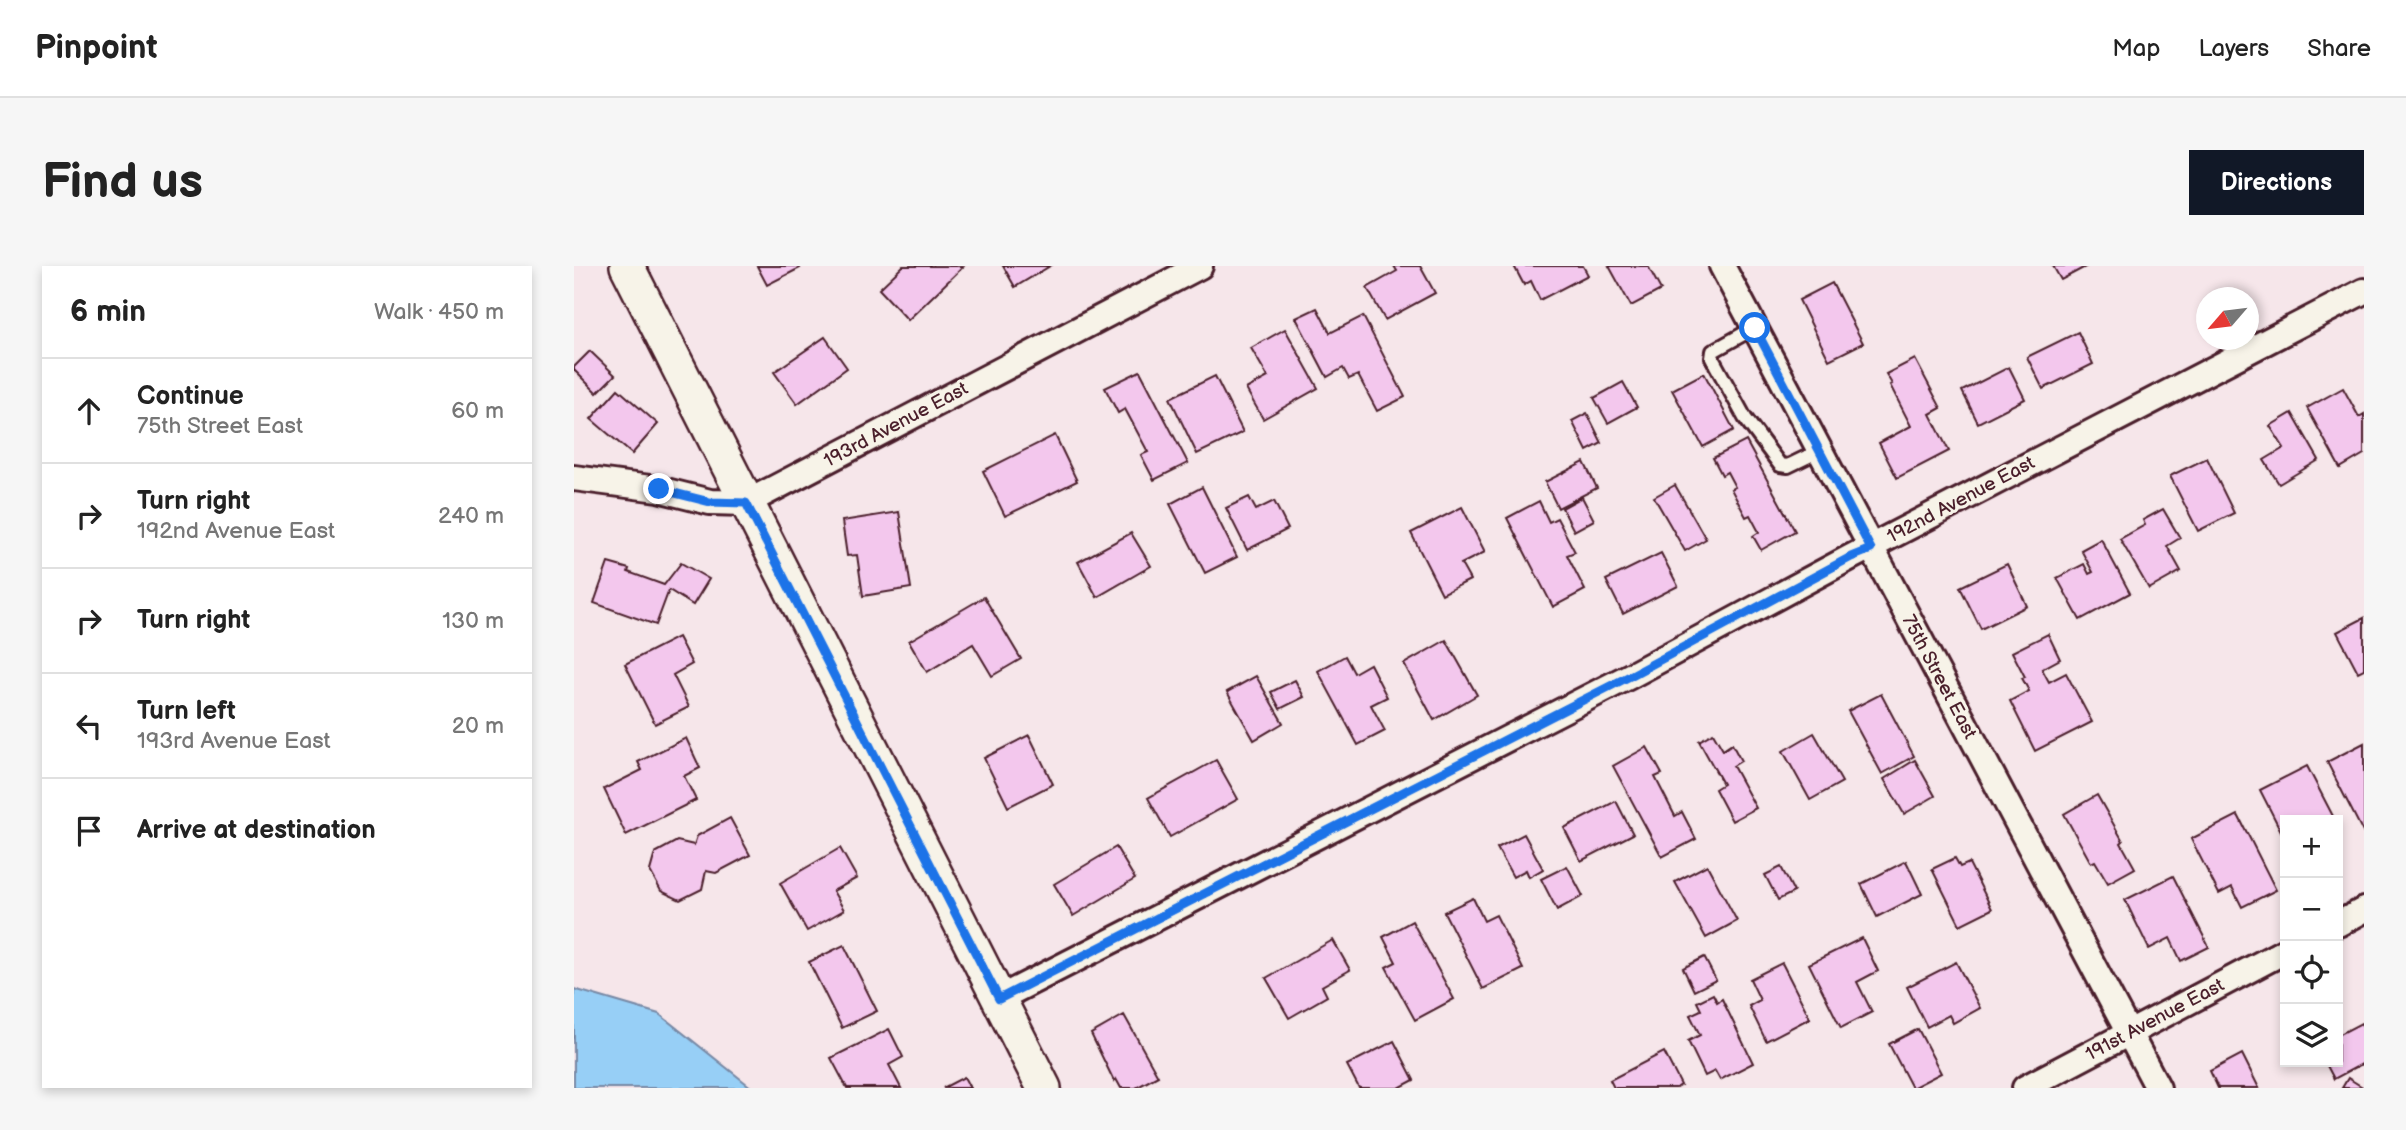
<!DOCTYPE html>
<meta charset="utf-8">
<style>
:root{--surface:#fff;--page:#f6f6f6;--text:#222;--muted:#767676;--line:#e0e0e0;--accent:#111827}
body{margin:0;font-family:"Balsamiq Sans",sans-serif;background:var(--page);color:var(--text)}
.controls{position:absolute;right:21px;bottom:21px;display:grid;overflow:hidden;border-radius:0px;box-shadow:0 4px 10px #0003}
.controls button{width:63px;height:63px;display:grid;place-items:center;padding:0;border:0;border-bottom:2px solid var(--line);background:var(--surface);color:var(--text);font:35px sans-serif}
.compass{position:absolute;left:1622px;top:21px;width:63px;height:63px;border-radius:50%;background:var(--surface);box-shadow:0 4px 10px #0003;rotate:242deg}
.stop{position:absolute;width:21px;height:21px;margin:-16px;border:5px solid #1a73e8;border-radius:50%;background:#fff}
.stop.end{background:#1a73e8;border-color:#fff;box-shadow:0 2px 7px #0008}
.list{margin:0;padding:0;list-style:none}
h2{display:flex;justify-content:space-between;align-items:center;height:91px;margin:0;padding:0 28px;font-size:30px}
h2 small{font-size:23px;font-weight:400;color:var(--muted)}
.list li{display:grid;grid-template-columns:46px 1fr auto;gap:21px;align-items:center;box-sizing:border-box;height:105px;padding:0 28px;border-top:2px solid var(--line)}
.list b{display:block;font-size:26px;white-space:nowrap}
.list p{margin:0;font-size:23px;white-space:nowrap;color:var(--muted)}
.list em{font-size:23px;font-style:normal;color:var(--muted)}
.icon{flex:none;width:38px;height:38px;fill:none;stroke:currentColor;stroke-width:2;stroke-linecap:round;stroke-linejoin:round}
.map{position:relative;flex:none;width:1790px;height:822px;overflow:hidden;border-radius:0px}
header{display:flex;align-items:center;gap:42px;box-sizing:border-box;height:98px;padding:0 35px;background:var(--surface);border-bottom:2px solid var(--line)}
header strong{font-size:33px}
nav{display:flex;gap:38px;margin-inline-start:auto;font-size:24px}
.intro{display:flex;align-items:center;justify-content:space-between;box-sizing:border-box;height:168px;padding:0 42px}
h1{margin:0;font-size:49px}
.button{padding:18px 32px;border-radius:0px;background:var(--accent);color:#fff;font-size:24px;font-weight:700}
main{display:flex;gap:42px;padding:0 42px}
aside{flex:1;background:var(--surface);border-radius:0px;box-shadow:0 4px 10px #0003}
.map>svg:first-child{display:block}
</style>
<header>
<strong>Pinpoint</strong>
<nav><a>Map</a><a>Layers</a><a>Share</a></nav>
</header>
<div class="intro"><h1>Find us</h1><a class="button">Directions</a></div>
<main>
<aside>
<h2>6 min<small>Walk · 450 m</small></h2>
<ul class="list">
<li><svg class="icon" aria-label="ahead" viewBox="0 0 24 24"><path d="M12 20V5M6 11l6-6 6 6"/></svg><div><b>Continue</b><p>75th Street East</p></div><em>60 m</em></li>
<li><svg class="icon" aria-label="right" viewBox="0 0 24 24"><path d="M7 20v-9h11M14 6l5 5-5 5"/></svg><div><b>Turn right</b><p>192nd Avenue East</p></div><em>240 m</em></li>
<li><svg class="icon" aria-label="right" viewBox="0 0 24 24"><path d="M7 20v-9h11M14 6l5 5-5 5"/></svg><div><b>Turn right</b></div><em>130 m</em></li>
<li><svg class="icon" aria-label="left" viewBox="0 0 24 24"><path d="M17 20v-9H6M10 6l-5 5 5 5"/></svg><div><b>Turn left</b><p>193rd Avenue East</p></div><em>20 m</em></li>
<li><svg class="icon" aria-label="arrive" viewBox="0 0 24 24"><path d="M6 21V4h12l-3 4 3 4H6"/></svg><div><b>Arrive at destination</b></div></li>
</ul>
</aside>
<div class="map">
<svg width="1790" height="822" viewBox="0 0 1790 822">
<rect width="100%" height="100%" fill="#f6e6ea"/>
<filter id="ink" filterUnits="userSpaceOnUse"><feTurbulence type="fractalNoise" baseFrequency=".0143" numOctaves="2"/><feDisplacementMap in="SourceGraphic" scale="14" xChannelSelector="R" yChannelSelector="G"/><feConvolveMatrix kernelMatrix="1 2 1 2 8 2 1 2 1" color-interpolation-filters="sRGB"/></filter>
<g filter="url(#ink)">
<polygon fill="#97cff6" stroke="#7889a5" stroke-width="2" points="0,723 85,748 178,822 0,822"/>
<g fill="#f3c7ed" stroke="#4a1f2b" stroke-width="2">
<polygon points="183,0 225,0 226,2 193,19"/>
<polygon points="329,0 390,0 334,54 305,23"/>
<polygon points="429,0 476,0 441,21"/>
<polygon points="820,0 846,0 861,27 811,54 793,22 823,5"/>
<polygon points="940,0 1009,0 1014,9 966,34 957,15 950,19"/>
<polygon points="1035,0 1074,0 1087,24 1057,40"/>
<polygon points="1479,0 1513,0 1487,14"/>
<polygon points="1258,17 1289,77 1255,94 1225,34"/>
<polygon points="743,42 756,67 789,50 831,131 803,145 784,109 775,113 769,102 753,111 722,52"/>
<polygon points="711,63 744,122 689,153 672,123 694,111 677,82"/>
<polygon points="1504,66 1519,98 1469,123 1453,91"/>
<polygon points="251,71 273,102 223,138 200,106"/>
<polygon points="16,85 41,109 23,127 0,104 0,101"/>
<polygon points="1341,93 1367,142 1356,148 1375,185 1323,212 1305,177 1337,160 1316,119 1318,118 1312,108"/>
<polygon points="1435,101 1451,133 1404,157 1388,125"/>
<polygon points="566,105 614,197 580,214 567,189 574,186 551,143 544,147 531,122"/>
<polygon points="1130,107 1160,164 1129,181 1098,124"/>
<polygon points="641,110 669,166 623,188 596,132"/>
<polygon points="1049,116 1063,141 1034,157 1020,132"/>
<polygon points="1769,122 1785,151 1790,148 1790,188 1766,202 1733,142"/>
<polygon points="44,123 84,158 58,188 17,153"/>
<polygon points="1013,147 1028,177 1013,185 998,155"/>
<polygon points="1718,147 1745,194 1705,218 1690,194 1710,182 1696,160"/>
<polygon points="481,169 503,215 431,250 409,205"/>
<polygon points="1172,175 1221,265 1187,284 1179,270 1185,266 1176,249 1172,251 1157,223 1161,221 1153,206 1148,209 1139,192"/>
<polygon points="1633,192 1660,247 1624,265 1596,210"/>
<polygon points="1010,196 1023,222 984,242 971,216"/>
<polygon points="1101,219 1132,273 1111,285 1080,231"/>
<polygon points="628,221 663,291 631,307 596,238"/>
<polygon points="675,231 682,244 700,235 714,263 673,284 652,242"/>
<polygon points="1008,231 1020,254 1000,265 988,242"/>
<polygon points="965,235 975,256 983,252 1001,286 993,289 1011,324 979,341 933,252"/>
<polygon points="888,241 911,286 887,298 896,314 868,328 837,267"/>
<polygon points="1589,243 1606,272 1593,280 1607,305 1575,323 1546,273 1571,259 1569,254"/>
<polygon points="325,246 337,322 289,330 283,289 273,290 268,255"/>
<polygon points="557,267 577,300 523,331 504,296"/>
<polygon points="1527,273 1556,327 1506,354 1483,312 1510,298 1515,308 1519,306 1507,284"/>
<polygon points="1087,287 1104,320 1049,348 1032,314"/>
<polygon points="34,297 55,303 54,306 90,319 107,297 135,313 119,339 95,324 82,359 20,337"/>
<polygon points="1433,298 1453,340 1407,363 1386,321"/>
<polygon points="410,331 447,393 418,410 399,378 353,406 335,375"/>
<polygon points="1790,352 1790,403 1784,406 1763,366"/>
<polygon points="1474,368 1486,393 1468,403 1475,416 1492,407 1518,456 1461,485 1436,435 1455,425 1448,412 1451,411 1438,386"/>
<polygon points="104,371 118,398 99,409 115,441 81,458 51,398"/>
<polygon points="872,374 903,429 860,454 830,398"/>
<polygon points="771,390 780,407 796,398 813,431 797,439 811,465 784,479 744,405"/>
<polygon points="682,410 709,457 680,474 653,426"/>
<polygon points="721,414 730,431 706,443 697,426"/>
<polygon points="1307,428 1340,490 1308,508 1274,445"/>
<polygon points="1139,467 1149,484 1158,478 1167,495 1159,500 1182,542 1158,555 1141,523 1149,518 1125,475"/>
<polygon points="1240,467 1268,516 1236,534 1209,485"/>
<polygon points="455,469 479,518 434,541 410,492"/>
<polygon points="112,472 126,502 110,510 122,534 52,569 30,523 68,504 64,496"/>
<polygon points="1790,477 1790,568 1753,496"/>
<polygon points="1073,481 1088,508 1081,511 1101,550 1108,546 1122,573 1088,591 1039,500"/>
<polygon points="642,494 664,533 596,571 574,532"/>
<polygon points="1341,494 1361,530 1330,548 1310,513"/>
<polygon points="1733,500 1761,554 1711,554 1711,573 1686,524"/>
<polygon points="1523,529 1549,575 1547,577 1561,602 1534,617 1521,595 1517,597 1490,548"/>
<polygon points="1042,535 1059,568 1007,595 990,562"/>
<polygon points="1664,549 1702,624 1668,641 1658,621 1645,628 1617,573"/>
<polygon points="156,552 176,589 142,607 132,605 128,623 106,634 87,625 76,605 81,587 103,575 120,579 123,570"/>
<polygon points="950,568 969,603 955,611 952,604 939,611 923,582"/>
<polygon points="542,581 561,613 499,650 480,618"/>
<polygon points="266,582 283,612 259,625 270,644 233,665 206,617"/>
<polygon points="1381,592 1386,601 1395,597 1418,643 1386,659 1358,603"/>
<polygon points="1332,595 1348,628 1303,651 1287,618"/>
<polygon points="1133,599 1163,655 1132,672 1101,616"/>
<polygon points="993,600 1009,630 983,644 967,613"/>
<polygon points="1207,601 1220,626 1204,634 1191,609"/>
<polygon points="1599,610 1635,681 1607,695 1596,672 1575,683 1551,634"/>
<polygon points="899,632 910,655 922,649 949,703 909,723 870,646"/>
<polygon points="838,655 880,733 841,754 812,701 822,696 809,671"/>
<polygon points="1288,672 1304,705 1283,716 1298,746 1267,762 1235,698"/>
<polygon points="759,674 776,704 748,720 753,730 715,752 692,712"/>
<polygon points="270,679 303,745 268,762 235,696"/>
<polygon points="1130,691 1142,714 1120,725 1109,702"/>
<polygon points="1382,696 1406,742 1379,757 1375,749 1353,761 1333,721"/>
<polygon points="1208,697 1236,752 1192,775 1175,740 1186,734 1176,713"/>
<polygon points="1139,728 1143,736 1148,733 1179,797 1146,814 1141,805 1131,810 1114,775 1126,769 1116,749 1127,744 1123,736"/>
<polygon points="550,749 584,810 562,822 547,822 542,813 540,815 517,768"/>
<polygon points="1787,757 1790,763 1790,797 1760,813 1751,796 1764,796 1764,769"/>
<polygon points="315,763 329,791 315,799 327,822 273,822 257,792"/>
<polygon points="1344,763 1367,807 1338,822 1315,778"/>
<polygon points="820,775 840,814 825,822 785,822 773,799"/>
<polygon points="1090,786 1107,819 1102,822 1040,822 1036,814"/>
<polygon points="1668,788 1685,822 1644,822 1636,805"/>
<polygon points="390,811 396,822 369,822"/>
<polygon points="1774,812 1790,822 1768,822"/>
</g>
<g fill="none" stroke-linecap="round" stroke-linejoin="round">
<g stroke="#4a1f2b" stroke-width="18">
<polyline id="lane" points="1180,62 1139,85 1138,92 1171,152 1206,199 1214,200 1245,185"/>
</g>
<g stroke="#4a1f2b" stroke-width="30">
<g id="street">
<polyline points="1148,0 1584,822"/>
<polyline points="0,212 84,223 136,236 172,237 626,0"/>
<polyline points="1764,658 1790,644"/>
<polyline points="424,733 1056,410 1277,291 1790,25"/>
<polyline points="1451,822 1711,685"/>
</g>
</g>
<g stroke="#4a1f2b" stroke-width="38">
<polyline id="secondary" points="53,0 470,822"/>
</g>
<use href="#lane" stroke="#f7f3e8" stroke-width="12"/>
<use href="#street" stroke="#f7f3e8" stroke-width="24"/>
<use href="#secondary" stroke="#f7f3e8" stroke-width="33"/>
</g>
</g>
<g fill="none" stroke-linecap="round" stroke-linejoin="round" filter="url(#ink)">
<polyline stroke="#1a73e8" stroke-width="9" points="85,223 136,236 172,237 425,733 1056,410 1277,291 1297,283 1181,62"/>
</g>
<g text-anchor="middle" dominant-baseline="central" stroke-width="6" stroke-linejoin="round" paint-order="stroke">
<g font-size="19" fill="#4a1f2b" stroke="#f7f3e8">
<text transform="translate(322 159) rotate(-28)">193rd Avenue East</text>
<text transform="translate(1387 234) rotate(-28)">192nd Avenue East</text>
<text transform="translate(1365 411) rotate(62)">75th Street East</text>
<text transform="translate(1581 754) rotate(-28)">191st Avenue East</text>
</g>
</g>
</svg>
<div class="controls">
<button>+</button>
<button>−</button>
<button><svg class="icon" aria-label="locate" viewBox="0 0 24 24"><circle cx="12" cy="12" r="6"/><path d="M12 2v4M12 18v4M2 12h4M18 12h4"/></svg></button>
<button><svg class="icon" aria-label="layers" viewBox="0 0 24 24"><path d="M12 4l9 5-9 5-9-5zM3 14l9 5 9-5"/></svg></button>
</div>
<svg class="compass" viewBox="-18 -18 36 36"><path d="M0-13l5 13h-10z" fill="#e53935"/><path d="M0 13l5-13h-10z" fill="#767676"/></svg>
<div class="stop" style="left:1181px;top:62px"></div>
<div class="stop end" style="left:85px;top:223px"></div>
</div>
</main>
